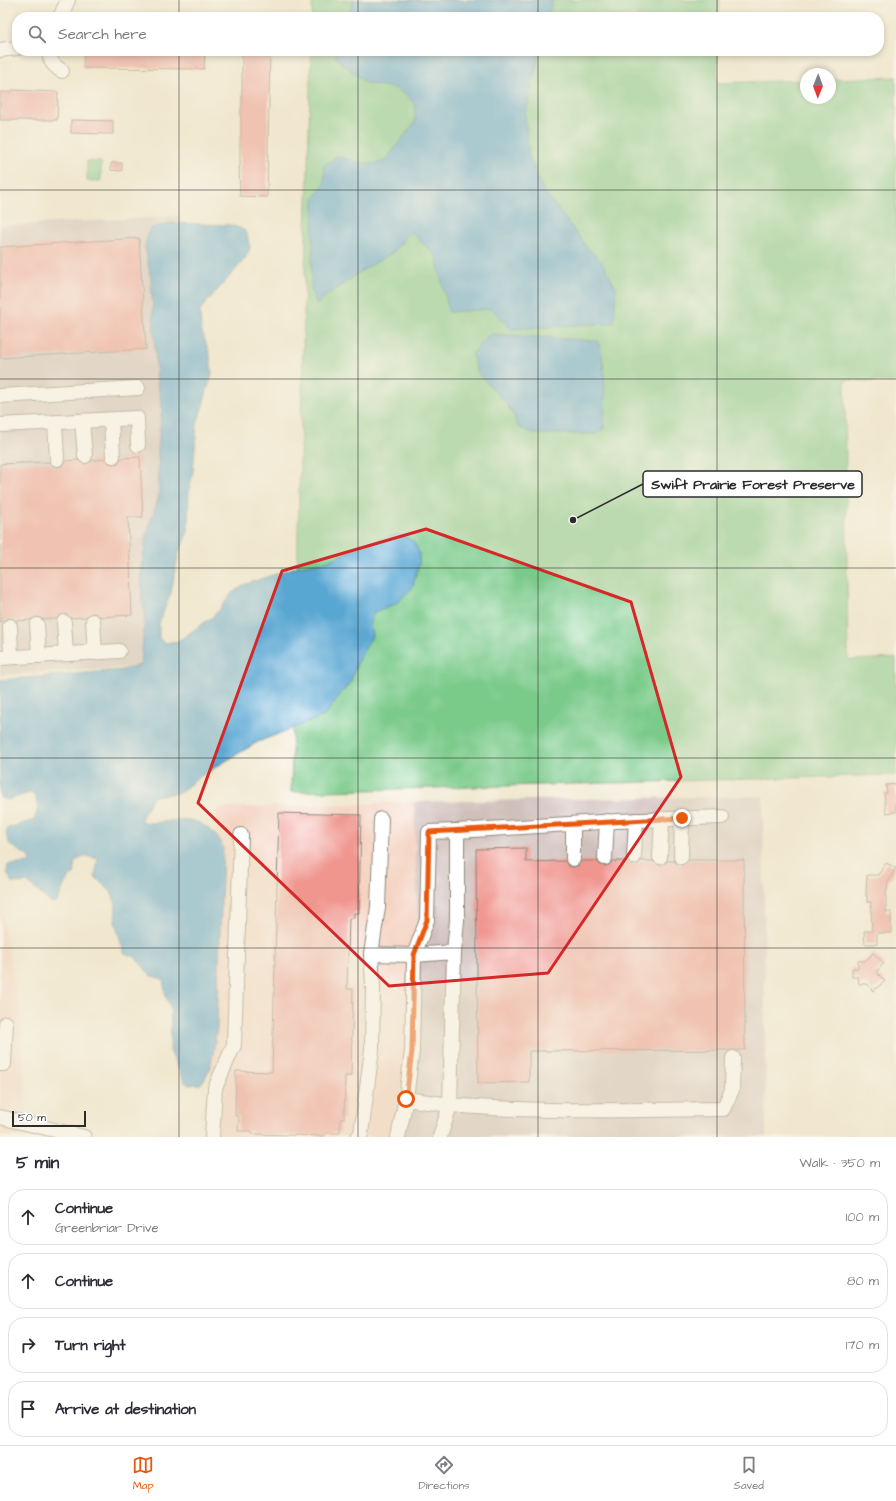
<!DOCTYPE html>
<meta charset="utf-8">
<style>
:root{--surface:#fff;--page:#f7f7f7;--text:#2b2b33;--muted:#7c7c81;--line:#e1e1e2;--accent:#ea580c}
body{margin:0;font-family:"Architects Daughter",sans-serif;background:var(--page);color:var(--text)}
.compass{position:absolute;left:800px;top:68px;width:36px;height:36px;border-radius:50%;background:var(--surface);box-shadow:0 2px 6px #0003;rotate:181deg}
.scale{position:absolute;left:12px;bottom:10px;width:74px;box-sizing:border-box;padding-left:4px;border:2px solid #2b2b2b;border-top:0;font-size:11px;line-height:14px;white-space:nowrap;color:#2b2b2b;-webkit-text-stroke:3px #fff;paint-order:stroke}
.stop{position:absolute;width:12px;height:12px;margin:-9px;border:3px solid #ea580c;border-radius:50%;background:#fff}
.stop.end{background:#ea580c;border-color:#fff;box-shadow:0 1px 4px #0008}
.list{margin:0;padding:0;list-style:none}
h2{display:flex;justify-content:space-between;align-items:center;height:52px;margin:0;padding:0 16px;font-size:17px}
h2 small{font-size:13px;font-weight:400;color:var(--muted)}
.list li{display:grid;grid-template-columns:26px 1fr auto;gap:12px;align-items:center;box-sizing:border-box;height:56px;margin:0 8px 8px;padding:0 8px;border:1px solid var(--line);border-radius:16px}
.list b{display:block;font-size:15px;white-space:nowrap}
.list p{margin:0;font-size:13px;white-space:nowrap;color:var(--muted)}
.list em{font-size:13px;font-style:normal;color:var(--muted)}
.icon{flex:none;width:22px;height:22px;fill:none;stroke:currentColor;stroke-width:2;stroke-linecap:round;stroke-linejoin:round}
.map{position:relative;flex:none;width:896px;height:1137px;overflow:hidden}
.search{position:absolute;background:var(--surface);box-shadow:0 2px 6px #0003;left:12px;right:12px;top:12px;height:44px;display:flex;align-items:center;gap:10px;box-sizing:border-box;padding:0 14px;border-radius:16px;color:var(--muted);font-size:15px}
.sheet{height:308px;background:var(--surface)}
nav{display:flex;justify-content:space-around;align-items:center;box-sizing:border-box;height:56px;border-top:1px solid var(--line);background:var(--surface);font-size:11px;color:var(--muted)}
nav a{display:grid;justify-items:center;gap:2px}
nav .on{color:var(--accent)}
.map>svg:first-child{display:block}
</style>
<div class="map">
<svg width="896" height="1137" viewBox="0 0 896 1137">
<rect width="100%" height="100%" fill="#fff"/>
<filter id="ink" filterUnits="userSpaceOnUse"><feTurbulence type="fractalNoise" baseFrequency=".025" numOctaves="2"/><feDisplacementMap in="SourceGraphic" scale="8" xChannelSelector="R" yChannelSelector="G"/><feConvolveMatrix kernelMatrix="1 2 1 2 8 2 1 2 1" color-interpolation-filters="sRGB"/></filter>
<filter id="wash" filterUnits="userSpaceOnUse"><feTurbulence type="fractalNoise" baseFrequency=".012" numOctaves="4" result="noise"/><feDisplacementMap in="SourceGraphic" scale="16" xChannelSelector="R" yChannelSelector="G"/><feGaussianBlur stdDeviation="0.9" result="paint"/><feColorMatrix in="noise" values="0 0 0 0 0 0 0 0 0 0 0 0 0 0 0 0 0 1.4 0 .05"/><feComposite in="paint" operator="in"/></filter>
<g filter="url(#wash)">
<rect width="100%" height="100%" fill="#f0e7ce"/>
<g fill="#f4d3c1">
<polygon points="414,802 419,962 395,1137 210,1137 217,808"/>
<polygon points="0,904 21,1018 27,1122 0,1114"/>
<polygon points="2,1121 72,1137 1,1137"/>
</g>
<g fill="#d0c0bc">
<polygon points="180,216 152,666 0,675 0,226"/>
<polygon points="763,796 766,1137 402,1137 419,962 414,802"/>
</g>
<g fill="#7aca8a" stroke="#527a5a">
<polygon points="312,0 720,0 719,17 312,17"/>
<polygon points="311,51 718,51 717,83 806,80 806,98 830,98 830,79 896,77 896,382 845,380 848,660 896,658 896,775 291,792"/>
<polygon points="87,161 101,162 101,181 87,181"/>
</g>
<g fill="#59a6d2" stroke="#42687e">
<polygon points="354,0 553,0 548,17 348,17"/>
<polygon points="337,51 540,51 525,115 529,156 543,190 586,246 603,264 616,288 614,323 511,329 492,309 449,312 436,256 411,232 392,253 363,270 326,296 317,305 311,291 314,199 324,184 325,171 322,167 337,156 357,162 375,164 385,161 415,122 415,105 407,95 395,88 366,83 335,57"/>
<path d="M171 223 231 225 244 230 247 235 250 248 245 259 200 310 201 329 210 355 212 374 197 425 193 472 189 491 188 531 178 555 171 593 159 623V638L164 643 178 641 211 618 220 609 231 594 243 585 296 567 328 561 370 542 395 535H401L413 541 419 552V564L412 588 397 603 374 612 370 623 372 636 357 663 351 681 324 716 258 742 199 777 179 793 155 796 151 799C149 808 142 812 141 821 161 827 183 813 201 824 212 830 218 836 223 848L217 1029C213 1048 214 1068 201 1084L189 1085 184 1081 170 1051 171 1008 166 997 163 979 151 976 135 957 124 953 115 922 116 904 111 892 95 877 98 859 86 856 75 861 74 867 75 873C62 880 64 892 56 903L50 902 29 884 30 882 12 883 7 872 8 865 29 863 31 858 10 845 6 834 8 828 34 820 38 808 35 796 30 793 7 800 0 798V680L122 670 141 665 145 613 142 600 141 575 147 532 159 496 158 449 162 406 157 381 151 280 145 246 148 232 151 228Z"/>
<path d="M492 334 598 341C607 370 605 398 604 428L597 434H536L518 427 514 416 506 403 478 373 472 354 486 337Z"/>
</g>
<g id="blocks">
<g fill="#f0968f">
<polygon points="84,51 205,51 204,69 83,68"/>
<polygon points="242,51 270,51 267,197 240,196 239,167 240,167 240,137 241,137 241,107 242,107"/>
<polygon points="12,90 58,92 57,120 0,120 0,92 11,92"/>
<polygon points="71,120 113,121 113,134 71,133"/>
<polygon points="111,163 122,163 122,171 111,170"/>
<polygon points="139,238 146,349 0,358 0,247"/>
<polygon points="140,457 143,517 128,517 132,615 100,617 93,613 85,617 71,618 64,614 56,619 43,619 37,617 30,620 16,621 9,618 0,622 0,464 49,462 53,466 57,467 62,466 65,461 78,460 85,464 93,460 105,459 109,463 113,464 118,463 121,458"/>
<polygon points="896,784 896,812 886,813 884,793 887,793 886,785"/>
<polygon points="279,813 361,815 359,913 354,913 354,918 349,918 347,989 353,989 351,1076 345,1076 344,1119 340,1119 340,1133 325,1133 325,1136 252,1134 252,1131 238,1131 239,1116 235,1116 236,1071 272,1072"/>
<polygon points="526,848 526,862 565,861 568,866 573,867 578,866 581,861 597,861 600,865 605,866 609,865 613,861 627,861 634,865 641,861 652,861 660,865 668,861 673,861 681,865 689,860 744,860 745,1050 529,1051 529,1082 478,1083 476,849"/>
<polygon points="886,863 896,868 888,882 886,895 886,912 891,912 891,933 877,933 877,944 865,944 864,931 872,931 871,902 867,902 867,896 866,896 867,875 878,875"/>
<polygon points="873,953 884,963 876,972 885,981 873,991 866,984 859,984 858,977 852,977 852,968 858,968 858,961 865,961"/>
</g>
</g>
</g>
<g filter="url(#ink)">
<use href="#blocks" fill-opacity="0" stroke="#8e897c" stroke-width="1"/>
<g fill="none" stroke-linecap="round" stroke-linejoin="round">
<g stroke="#8e897c" stroke-width="16">
<g id="minor">
<polyline points="60,17 68,0"/>
<polyline points="0,50 17,48"/>
<path d="M50 51C48 60 55 67 62 71"/>
<polyline points="0,396 138,388"/>
<polyline points="111,420 113,456"/>
<polyline points="82,421 85,456"/>
<polyline points="55,423 57,459"/>
<polyline points="0,425 137,418 138,445"/>
<polyline points="93,621 95,653"/>
<polyline points="64,622 66,654"/>
<polyline points="37,625 39,656"/>
<polyline points="10,626 11,657"/>
<polyline points="0,658 119,651"/>
<polyline points="457,831 617,821 722,817"/>
<polyline points="634,857 636,820"/>
<polyline points="660,857 662,819"/>
<polyline points="681,857 682,818"/>
<polyline points="605,858 607,821"/>
<polyline points="573,859 573,824"/>
<path d="M371 954 414 955 454 952 450 1105C540 1113 632 1110 723 1109L732 1090 733 1058"/>
<polyline points="0,1064 4,1064 6,1023"/>
<polyline points="406,1099 450,1105 440,1137"/>
<polyline points="0,1117 84,1137"/>
<polyline points="212,1137 215,1088 234,1045 241,835"/>
<polyline points="358,1137 361,1134 372,1049 373,985 371,954 378,907 381,819"/>
<polyline points="398,1137 406,1099 412,1051 414,955 427,920 429,832 457,831 457,920 454,952"/>
</g>
</g>
<use href="#minor" stroke="#fff" stroke-width="14"/>
</g>
</g>
<g fill="none" stroke-linecap="round" stroke-linejoin="round" filter="url(#ink)">
<polyline stroke="#ea580c" stroke-width="5" points="406,1099 412,1051 414,955 427,920 429,832 682,818"/>
</g>
<path d="M0 0H896V1137H0ZM426 529 631 602 681 777 548 973 389 986 198 803 282 571Z" fill="#f0e7ce" fill-opacity=".55" fill-rule="evenodd"/>
<path fill="none" stroke="#d62828" stroke-width="3" stroke-linejoin="round" d="M426 529 631 602 681 777 548 973 389 986 198 803 282 571Z"/>
<path fill="none" stroke="#2b2b2b" stroke-width="1" stroke-opacity="0.55" d="M179 0V17M358 0V17M538 0V17M717 0V17M179 51V1137M358 51V1137M538 51V1137M717 51V1137M0 190H896M0 379H896M0 568H896M0 758H896M0 948H896"/>
<path fill="none" stroke="#2b2b2b" stroke-width="1.5" d="M573 520L643 484"/>
<circle fill="#2b2b2b" stroke="#fff" stroke-width="1.5" cx="573" cy="520" r="4"/>
<rect fill="#fff" stroke="#2b2b2b" stroke-width="1.5" x="643" y="471" width="219" height="26" rx="4"/>
<g font-size="14" text-anchor="middle" font-weight="bold" fill="#2b2b2b">
<text x="753" y="489">Swift Prairie Forest Preserve</text>
</g>
</svg>
<svg class="compass" viewBox="-18 -18 36 36"><path d="M0-13l5 13h-10z" fill="#e53935"/><path d="M0 13l5-13h-10z" fill="#7c7c81"/></svg>
<div class="scale">50 m</div>
<div class="stop" style="left:406px;top:1099px"></div>
<div class="stop end" style="left:682px;top:818px"></div>
<div class="search"><svg class="icon" aria-label="search" viewBox="0 0 24 24"><circle cx="10" cy="10" r="6"/><path d="M15 15l6 6"/></svg>Search here</div>
</div>
<section class="sheet">
<h2>5 min<small>Walk · 350 m</small></h2>
<ul class="list">
<li><svg class="icon" aria-label="ahead" viewBox="0 0 24 24"><path d="M12 20V5M6 11l6-6 6 6"/></svg><div><b>Continue</b><p>Greenbriar Drive</p></div><em>100 m</em></li>
<li><svg class="icon" aria-label="ahead" viewBox="0 0 24 24"><path d="M12 20V5M6 11l6-6 6 6"/></svg><div><b>Continue</b></div><em>80 m</em></li>
<li><svg class="icon" aria-label="right" viewBox="0 0 24 24"><path d="M7 20v-9h11M14 6l5 5-5 5"/></svg><div><b>Turn right</b></div><em>170 m</em></li>
<li><svg class="icon" aria-label="arrive" viewBox="0 0 24 24"><path d="M6 21V4h12l-3 4 3 4H6"/></svg><div><b>Arrive at destination</b></div></li>
</ul>
</section>
<nav>
<a class="on"><svg class="icon" aria-label="map" viewBox="0 0 24 24"><path d="M3 6l6-2 6 2 6-2v14l-6 2-6-2-6 2zM9 4v14M15 6v14"/></svg>Map</a>
<a><svg class="icon" aria-label="directions" viewBox="0 0 24 24"><path d="M12 3l9 9-9 9-9-9zM9 14v-3h6M13 9l2 2-2 2"/></svg>Directions</a>
<a><svg class="icon" aria-label="saved" viewBox="0 0 24 24"><path d="M7 4h10v16l-5-4-5 4z"/></svg>Saved</a>
</nav>
